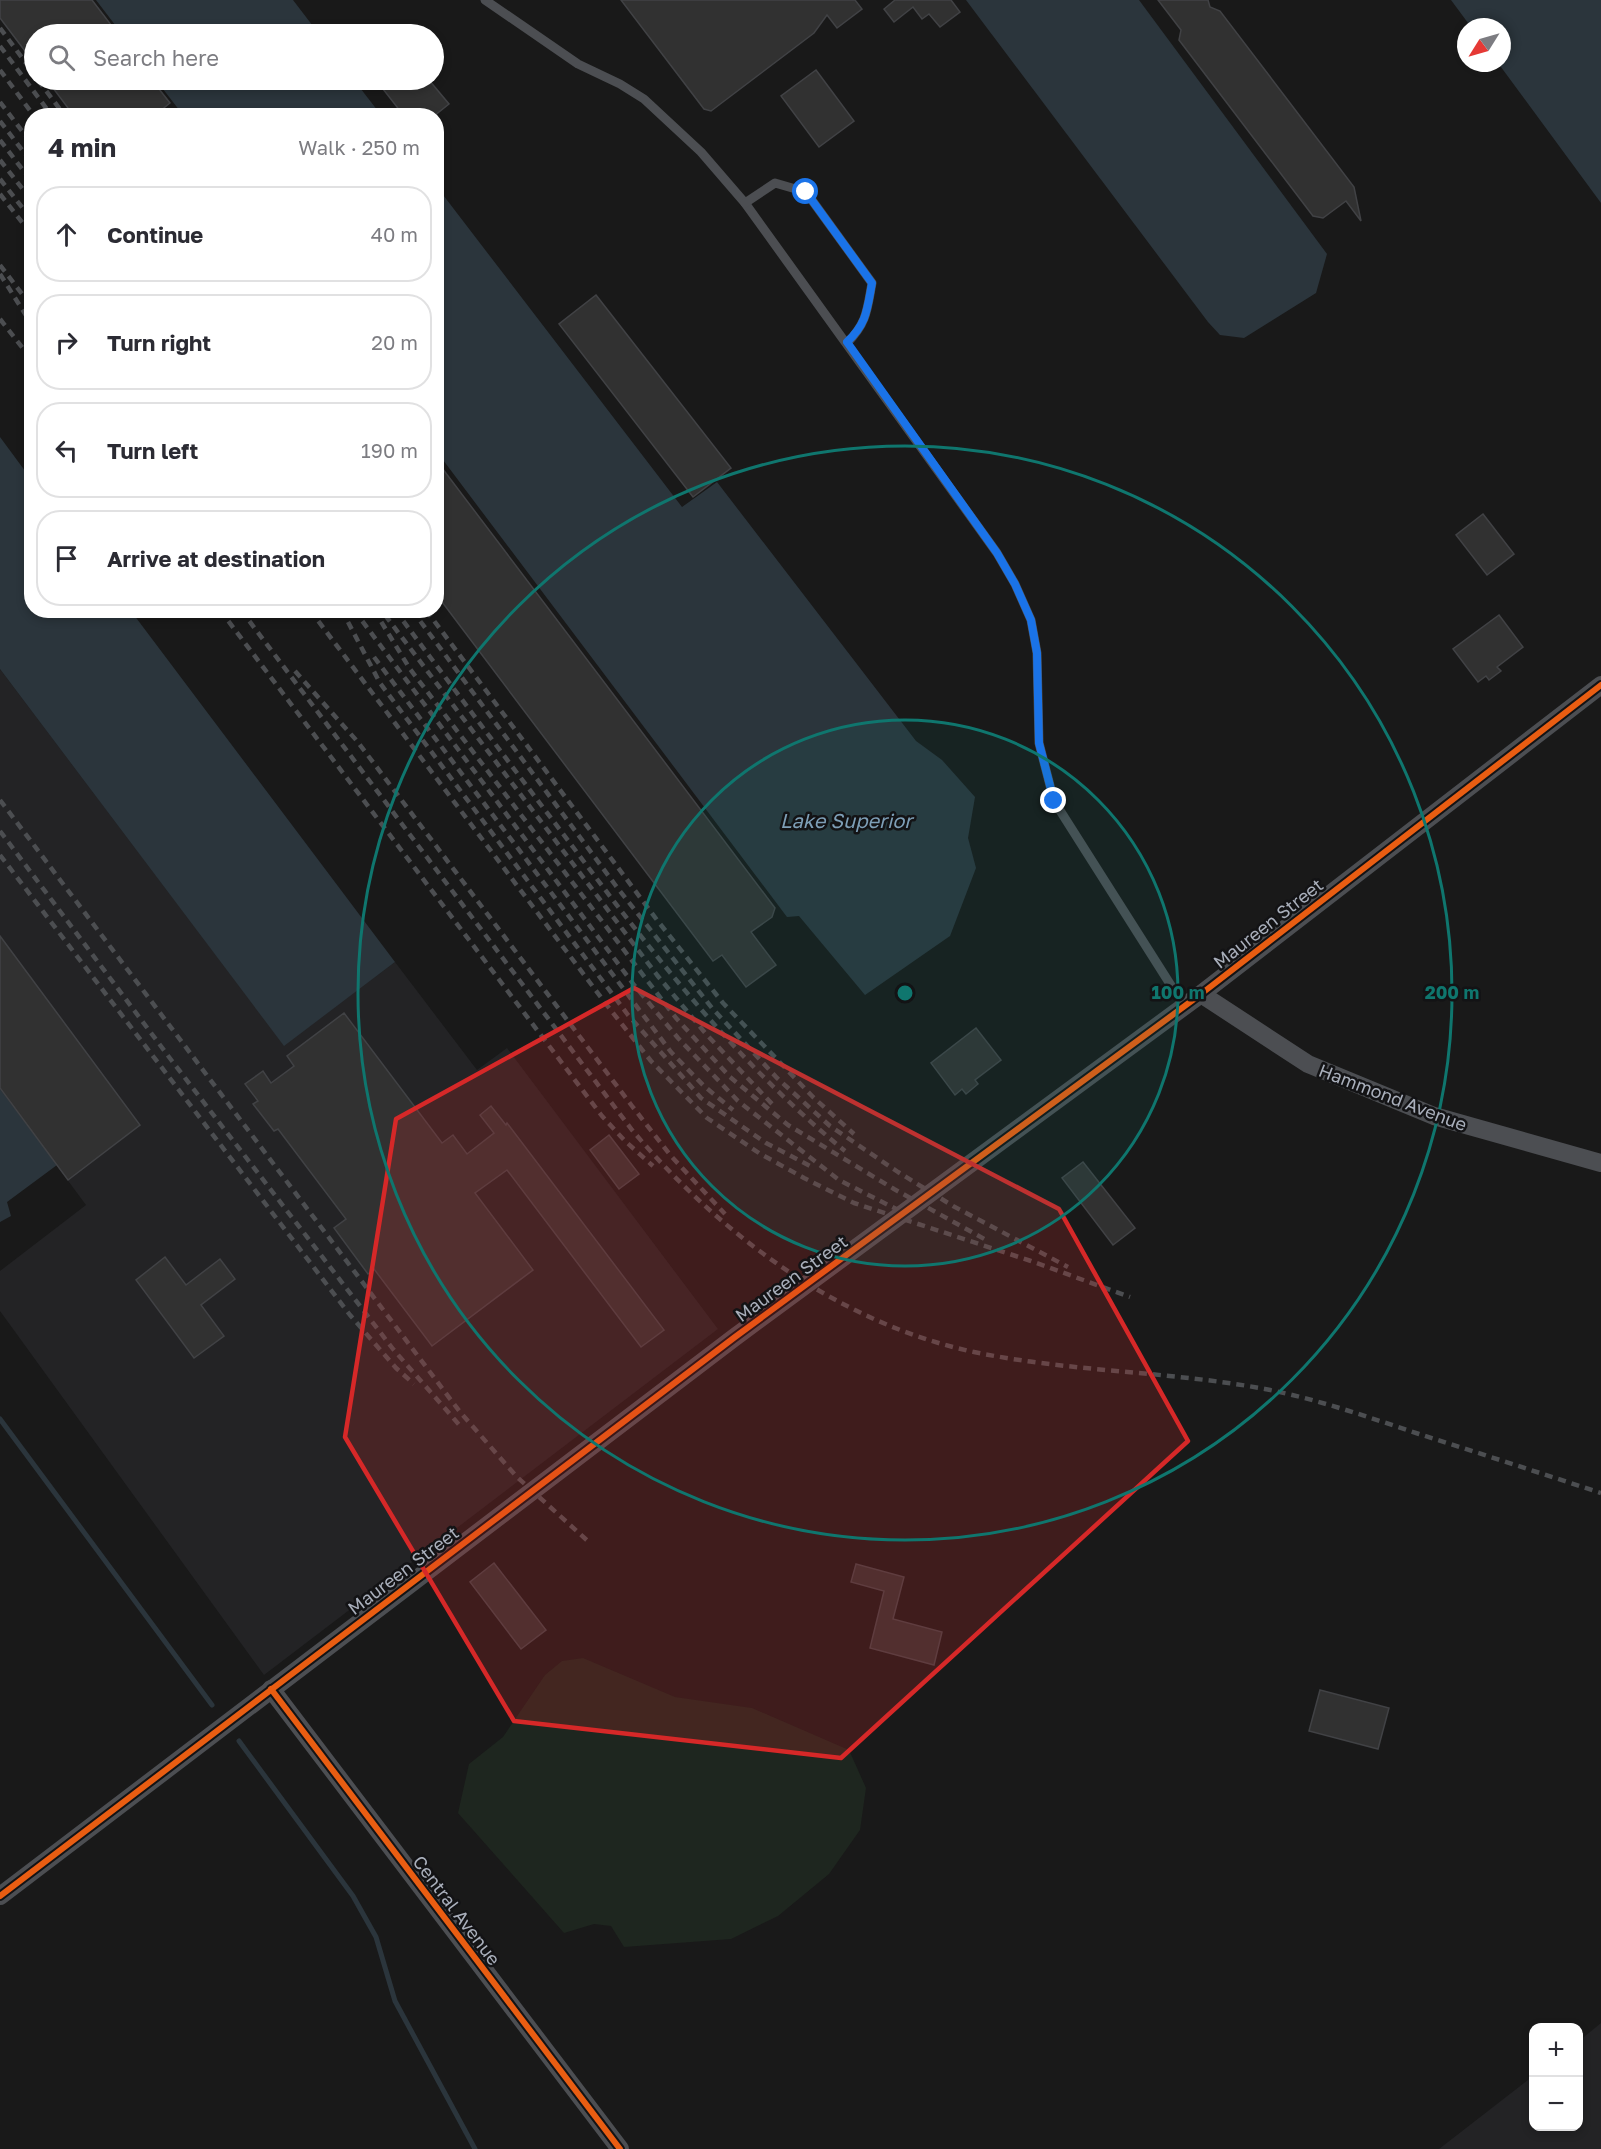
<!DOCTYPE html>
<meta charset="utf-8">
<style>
:root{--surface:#fff;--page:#f2f2f3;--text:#2b2b33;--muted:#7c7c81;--line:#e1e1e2}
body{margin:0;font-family:"Golos Text",sans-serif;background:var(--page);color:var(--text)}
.controls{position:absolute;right:18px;bottom:18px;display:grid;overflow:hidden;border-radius:12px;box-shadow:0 3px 9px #0003}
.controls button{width:54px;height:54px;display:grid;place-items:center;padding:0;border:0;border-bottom:2px solid var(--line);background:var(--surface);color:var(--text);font:30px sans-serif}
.compass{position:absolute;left:1457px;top:18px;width:54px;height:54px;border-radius:50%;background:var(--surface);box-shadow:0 3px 9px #0003;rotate:233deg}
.stop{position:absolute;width:18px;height:18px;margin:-14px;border:4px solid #1a73e8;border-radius:50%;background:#fff}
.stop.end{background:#1a73e8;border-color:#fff;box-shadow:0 2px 6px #0008}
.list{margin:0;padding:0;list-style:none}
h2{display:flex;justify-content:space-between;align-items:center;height:78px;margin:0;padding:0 24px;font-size:26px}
h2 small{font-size:20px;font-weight:400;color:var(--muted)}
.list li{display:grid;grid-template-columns:39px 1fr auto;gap:18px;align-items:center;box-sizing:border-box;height:96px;margin:0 12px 12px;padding:0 12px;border:2px solid var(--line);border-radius:24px}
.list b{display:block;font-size:22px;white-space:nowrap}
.list em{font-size:20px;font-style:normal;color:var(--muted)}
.icon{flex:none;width:33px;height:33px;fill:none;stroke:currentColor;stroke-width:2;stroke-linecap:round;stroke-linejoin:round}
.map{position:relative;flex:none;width:1601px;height:2149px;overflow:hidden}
.search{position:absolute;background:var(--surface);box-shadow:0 3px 9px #0003;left:24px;top:24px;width:420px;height:66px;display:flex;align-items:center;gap:15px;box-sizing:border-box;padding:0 21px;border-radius:33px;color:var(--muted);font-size:22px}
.panel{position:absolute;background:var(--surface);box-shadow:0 3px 9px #0003;left:24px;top:108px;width:420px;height:510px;border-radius:24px}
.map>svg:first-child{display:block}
</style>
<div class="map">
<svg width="1601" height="2149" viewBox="0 0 1601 2149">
<rect width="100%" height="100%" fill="#191919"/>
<g fill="#232325">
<polygon points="0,669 284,1045 395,962 477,1070 507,1048 718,1329 264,1675 0,1311 0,1271 86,1205 0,1089"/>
<polygon points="1601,2023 1601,2149 1439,2149 1533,2076 1534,2126 1578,2126 1579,2041"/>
</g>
<polygon fill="#1e261f" points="583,1658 675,1697 752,1708 849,1750 866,1788 860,1830 829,1874 778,1916 731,1939 624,1947 611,1926 594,1924 564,1933 458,1813 469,1764 503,1737 545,1675 562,1661"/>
<g fill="#2b353c">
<polygon points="96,0 293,0 319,34 122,34"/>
<polygon points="966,0 1139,0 1327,254 1316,293 1244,338 1220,335 1208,322"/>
<polygon points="1451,0 1601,0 1601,203 1498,63 1502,63 1502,27 1471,27"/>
<polygon points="156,80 354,80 381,115 183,115"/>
<polygon points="437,187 682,507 717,482 916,741 942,760 975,797 968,838 976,868 950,936 865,995 799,916 787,917 437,452"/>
<polygon points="0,437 31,479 32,610 131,611 395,962 284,1046 0,669"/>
<polygon points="0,1089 57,1165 7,1202 11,1216 0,1222"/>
</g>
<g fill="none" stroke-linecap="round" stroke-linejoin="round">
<g stroke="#2b353c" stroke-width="5">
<polyline points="0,1419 212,1705"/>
<polyline points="239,1741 353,1896 376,1937 395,2001 475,2149"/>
</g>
</g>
<g fill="#313131" stroke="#414245" stroke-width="1.5">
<polygon points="0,0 92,0 118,34 34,34 34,63 0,18"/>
<polygon points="621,0 855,0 862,9 837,28 827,15 814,33 711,111 704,109"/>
<polygon points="895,0 951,0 960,12 940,27 929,14 922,19 913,7 894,22 884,9"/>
<polygon points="1158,0 1208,0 1210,7 1220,11 1354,187 1361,221 1346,201 1323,218 1313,216 1179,40 1181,30"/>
<polygon points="816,70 854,121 819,147 781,96"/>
<polygon points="47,80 152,80 170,103 154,116 74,116"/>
<polygon points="376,80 429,80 449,104 434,116 404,116"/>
<polygon points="596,295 731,468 693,497 559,324"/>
<polygon points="436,460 775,908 772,917 751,932 776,965 746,987 722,955 713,961 436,594"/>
<polygon points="1483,514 1514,554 1487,575 1456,535"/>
<polygon points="1499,615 1523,647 1497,667 1501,671 1489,680 1486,676 1478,682 1453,649"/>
<polygon points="0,936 140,1125 68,1180 0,1088"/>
<polygon points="344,1013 442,1143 453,1135 467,1154 494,1133 480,1115 491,1106 506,1125 507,1123 664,1330 641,1347 507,1170 475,1193 533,1270 432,1346 374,1269 368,1274 334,1228 346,1219 278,1129 274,1131 253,1104 258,1101 245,1084 263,1071 271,1083 294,1066 287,1056"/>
<polygon points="976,1028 1001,1060 975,1080 978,1084 966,1094 962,1089 955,1095 931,1063"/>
<polygon points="609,1135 639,1174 619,1189 590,1150"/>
<polygon points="1083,1162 1135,1228 1113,1245 1062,1178"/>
<polygon points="165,1257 186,1285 220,1259 235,1279 201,1305 224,1336 194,1358 136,1280"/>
<polygon points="494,1563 546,1630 521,1649 470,1582"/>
<polygon points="856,1564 904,1577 893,1619 942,1632 934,1665 870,1648 884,1591 851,1582"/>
<polygon points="1320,1690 1389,1708 1378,1749 1309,1731"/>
</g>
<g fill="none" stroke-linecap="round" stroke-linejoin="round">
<g stroke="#4c4e52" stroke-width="9">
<polyline points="485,0 578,64 620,84 644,99 701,152 745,203 997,553 1015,584 1031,620 1037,653 1039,743 1054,801 1184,1006"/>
<path d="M745 203 775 183 806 192 872 283C867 310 867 323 847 343"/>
</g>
<g stroke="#4c4e52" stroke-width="18">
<polyline points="1201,994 1308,1064 1434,1116 1601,1163"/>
<polyline points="271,1689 620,2149"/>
<polyline points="0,1896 735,1337 1201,994 1601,685"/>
</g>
<g stroke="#4c4e51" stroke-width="4.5" stroke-dasharray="8 6" stroke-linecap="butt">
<polyline points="0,28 34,74"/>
<polyline points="0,46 52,116"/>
<polyline points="0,70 34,116"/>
<polyline points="38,80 65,116"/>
<polyline points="0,102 32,144"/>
<polyline points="0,121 32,163"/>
<polyline points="0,140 32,182"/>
<polyline points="0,160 32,201"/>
<polyline points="0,179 32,220"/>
<polyline points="0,194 32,235"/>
<polyline points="0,265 32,307"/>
<polyline points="0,274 32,325"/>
<polyline points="0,319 32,360"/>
<polyline points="220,610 602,1116 625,1141 653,1166"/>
<path d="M241 610 632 1130C720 1234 838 1323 974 1352 1070 1372 1169 1371 1265 1389 1317 1399 1368 1417 1419 1434 1479 1453 1540 1473 1601 1493"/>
<polyline points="310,610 606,1004 651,1061 707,1118 759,1153 804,1178 854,1203 1031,1261 1130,1297"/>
<polyline points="354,610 634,985 678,1038 738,1101 839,1180 904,1213"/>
<polyline points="374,610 410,669 630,958 676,1018 730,1077 788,1125 894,1189 988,1241"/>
<path d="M395 610C454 689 513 768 573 847 655 957 738 1064 845 1151"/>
<polyline points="412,610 616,886 712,1008 777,1078 830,1126 898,1172 953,1206 1068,1267"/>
<polyline points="426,610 657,920 723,1003 813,1097 854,1134"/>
<polyline points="385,615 657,975 706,1034 774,1106"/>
<polyline points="348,622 380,683 628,1015 673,1066 701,1098 766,1143 814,1168"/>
<polyline points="374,657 671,1052 704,1086 733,1110"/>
<polyline points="295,671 357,741 632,1106 671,1156 725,1214"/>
<polyline points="0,800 460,1412 517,1477 590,1543"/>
<polyline points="0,831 172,1061 393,1349 462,1428"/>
<polyline points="0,855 350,1315 396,1368 414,1384"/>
</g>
<g stroke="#131315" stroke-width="10">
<g id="cycleway">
<polyline points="271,1689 620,2149"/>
<polyline points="0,1896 735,1337 1201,994 1601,685"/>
</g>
</g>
<use href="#cycleway" stroke="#e95d12" stroke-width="6"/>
</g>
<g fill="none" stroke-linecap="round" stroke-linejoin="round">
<path stroke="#1a73e8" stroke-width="8" d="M806 192 872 283C867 310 867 323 847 342L997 553 1015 584 1031 620 1037 653 1039 743 1054 801"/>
</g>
<path fill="#d62828" fill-opacity="0.2" stroke="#d62828" stroke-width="4.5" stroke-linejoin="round" d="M634 988 1059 1209 1188 1441 841 1758 514 1721 345 1437 396 1119Z"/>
<circle cx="905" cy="993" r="273" fill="#0f766e" fill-opacity=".12"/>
<g fill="none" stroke="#0f766e" stroke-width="3">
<circle cx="905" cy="993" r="273"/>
<circle cx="905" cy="993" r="547"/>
</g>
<g text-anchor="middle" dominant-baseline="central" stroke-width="5" stroke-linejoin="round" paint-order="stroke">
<g font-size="18" fill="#a9afbb" stroke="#131315">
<text transform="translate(1268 923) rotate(-38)">Maureen Street</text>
<text transform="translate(1393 1097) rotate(21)">Hammond Avenue</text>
<text transform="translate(791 1278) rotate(-36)">Maureen Street</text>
<text transform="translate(403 1570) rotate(-37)">Maureen Street</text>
<text transform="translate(457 1910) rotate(53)">Central Avenue</text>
</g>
<g font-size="20" font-style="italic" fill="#7e9fb7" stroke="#131315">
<text x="846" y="820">Lake Superior</text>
</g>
</g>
<circle cx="905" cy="993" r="9" fill="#0f766e" stroke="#131315" stroke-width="3"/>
<g font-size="18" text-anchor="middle" font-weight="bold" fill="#0f766e" stroke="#131315" stroke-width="5" stroke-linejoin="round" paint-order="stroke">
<text x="1178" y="999">100 m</text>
<text x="1452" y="999">200 m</text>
</g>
</svg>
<div class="controls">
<button>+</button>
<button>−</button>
</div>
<svg class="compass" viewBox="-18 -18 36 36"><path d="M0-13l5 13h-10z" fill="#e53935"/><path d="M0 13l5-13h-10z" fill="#7c7c81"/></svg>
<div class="stop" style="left:806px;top:192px"></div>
<div class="stop end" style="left:1054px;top:801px"></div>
<div class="search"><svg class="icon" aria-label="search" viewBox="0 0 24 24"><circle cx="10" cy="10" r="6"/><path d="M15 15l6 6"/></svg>Search here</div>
<section class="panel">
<h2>4 min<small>Walk · 250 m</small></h2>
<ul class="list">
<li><svg class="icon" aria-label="ahead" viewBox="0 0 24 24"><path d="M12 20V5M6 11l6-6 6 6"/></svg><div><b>Continue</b></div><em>40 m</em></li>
<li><svg class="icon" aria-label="right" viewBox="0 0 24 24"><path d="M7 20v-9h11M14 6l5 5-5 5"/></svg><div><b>Turn right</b></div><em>20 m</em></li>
<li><svg class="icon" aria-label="left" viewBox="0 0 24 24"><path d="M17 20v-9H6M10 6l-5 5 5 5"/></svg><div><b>Turn left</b></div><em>190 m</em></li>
<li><svg class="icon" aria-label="arrive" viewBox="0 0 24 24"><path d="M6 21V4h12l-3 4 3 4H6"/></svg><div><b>Arrive at destination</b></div></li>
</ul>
</section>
</div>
